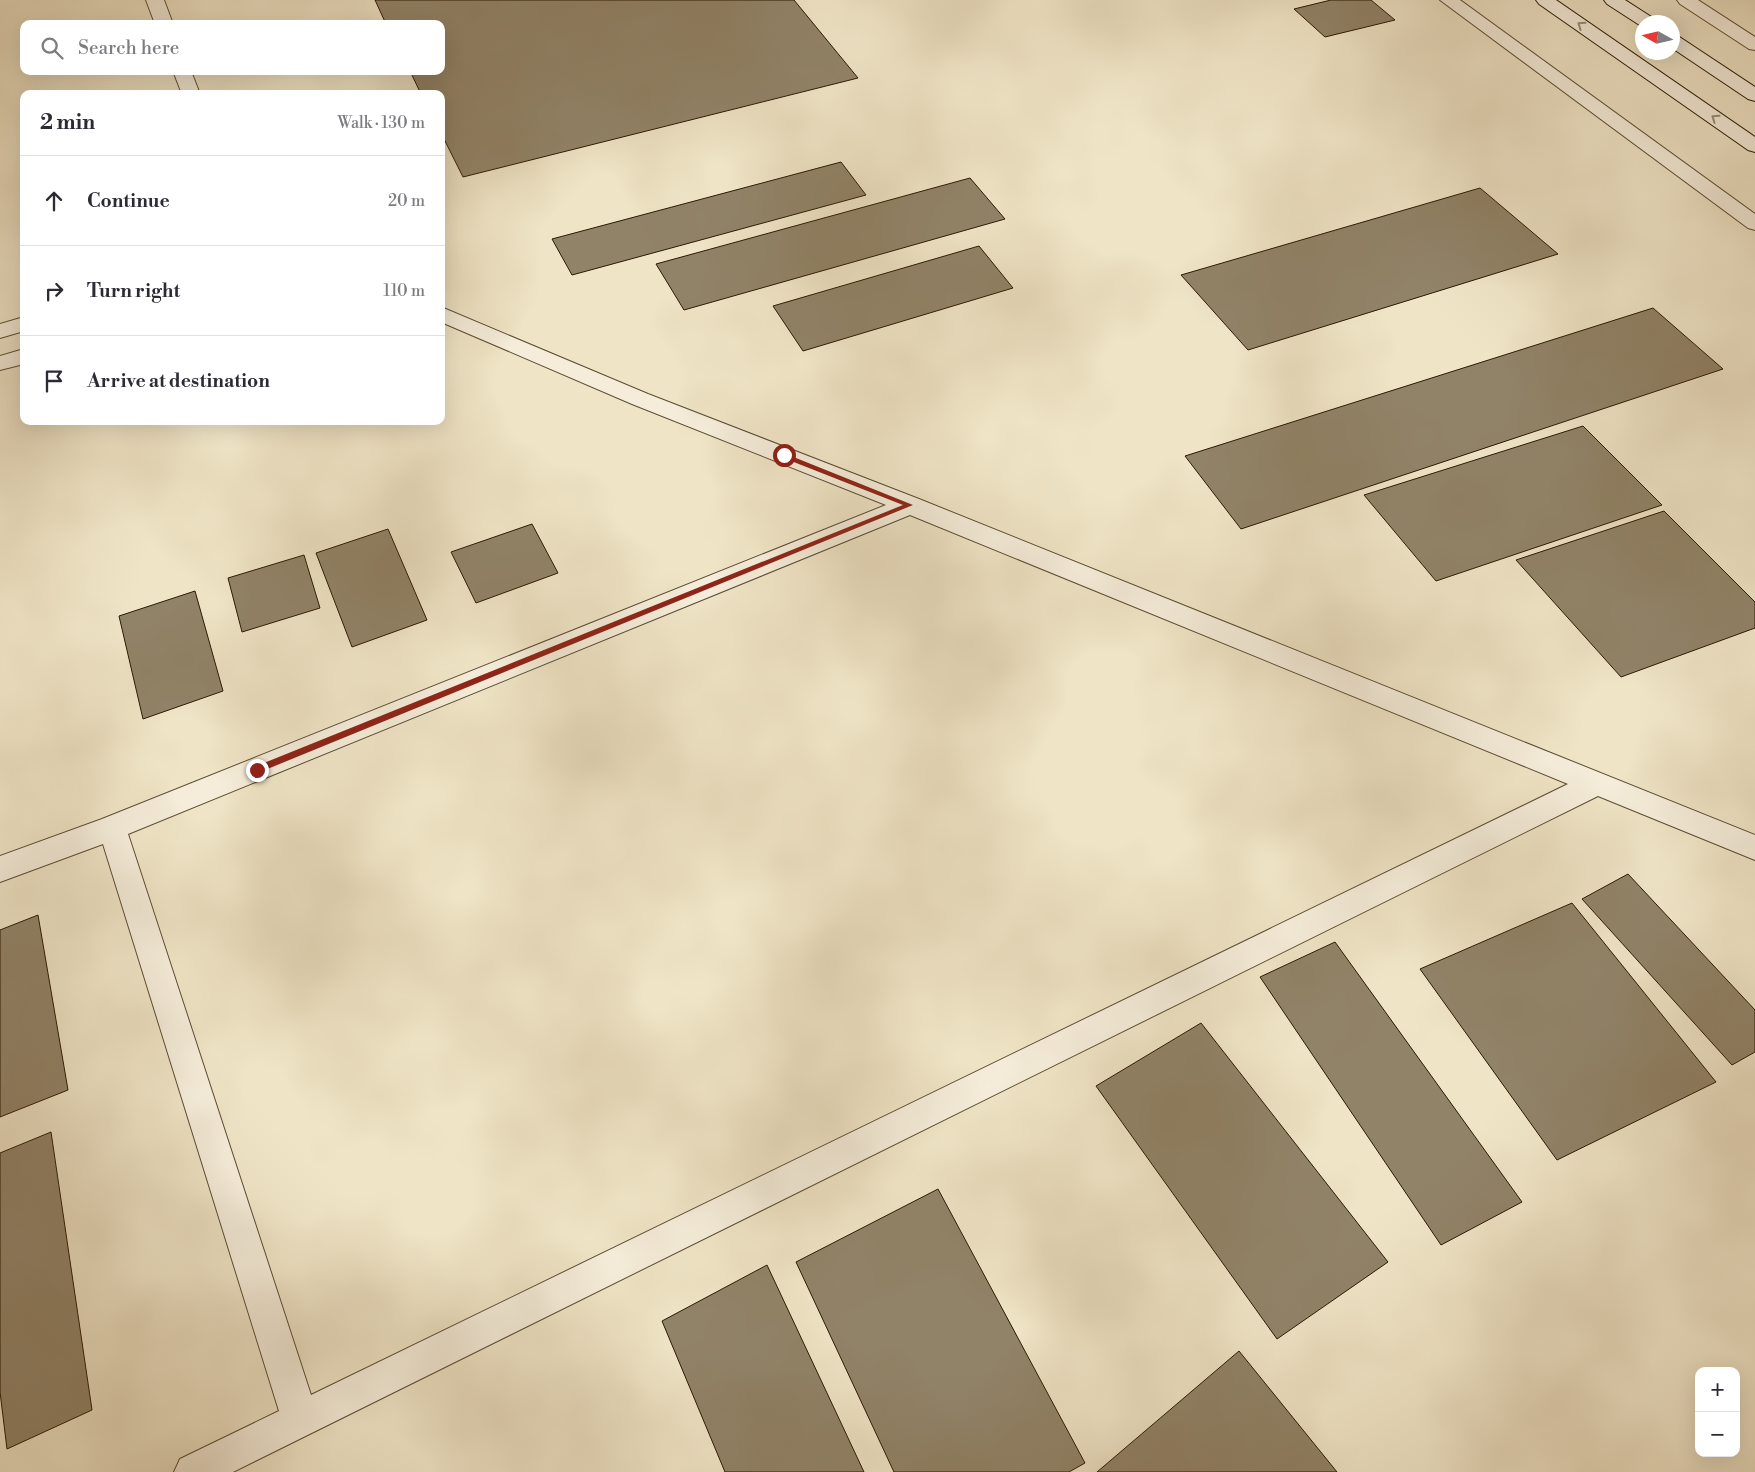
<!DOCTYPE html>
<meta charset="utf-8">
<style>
:root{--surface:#fff;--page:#f7f7f7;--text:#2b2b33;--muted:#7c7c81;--line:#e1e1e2}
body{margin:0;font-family:"Libre Bodoni",serif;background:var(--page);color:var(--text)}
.controls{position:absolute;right:15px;bottom:15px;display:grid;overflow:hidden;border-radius:10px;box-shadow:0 5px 20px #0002}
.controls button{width:45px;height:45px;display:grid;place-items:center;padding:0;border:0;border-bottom:1px solid var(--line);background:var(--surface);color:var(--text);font:25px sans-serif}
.compass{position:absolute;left:1635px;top:15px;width:45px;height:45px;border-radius:50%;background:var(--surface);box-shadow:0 5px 20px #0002;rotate:278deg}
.stop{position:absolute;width:15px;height:15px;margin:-11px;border:4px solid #8f2418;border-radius:50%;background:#fff}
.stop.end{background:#8f2418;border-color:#fff;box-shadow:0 1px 5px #0008}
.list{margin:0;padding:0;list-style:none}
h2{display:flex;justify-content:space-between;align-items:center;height:65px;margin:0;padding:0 20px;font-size:21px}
h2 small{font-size:16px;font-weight:400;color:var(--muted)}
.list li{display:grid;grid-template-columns:32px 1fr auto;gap:15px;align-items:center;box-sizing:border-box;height:90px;padding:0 20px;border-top:1px solid var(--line)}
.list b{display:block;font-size:19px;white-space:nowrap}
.list em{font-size:16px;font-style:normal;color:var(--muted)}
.icon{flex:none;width:28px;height:28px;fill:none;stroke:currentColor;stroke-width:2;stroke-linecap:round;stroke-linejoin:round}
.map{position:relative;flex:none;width:1755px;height:1472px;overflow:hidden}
.search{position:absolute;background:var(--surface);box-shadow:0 5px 20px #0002;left:20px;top:20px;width:425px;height:55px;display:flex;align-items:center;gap:12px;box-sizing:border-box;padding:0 18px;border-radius:10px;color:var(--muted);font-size:19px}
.panel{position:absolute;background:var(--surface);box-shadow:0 5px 20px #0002;left:20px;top:90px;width:425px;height:335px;border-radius:10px}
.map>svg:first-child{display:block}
</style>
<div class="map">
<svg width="1755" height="1472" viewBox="0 0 1755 1472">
<rect width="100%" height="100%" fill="#efe4c6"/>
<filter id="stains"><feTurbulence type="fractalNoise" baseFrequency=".004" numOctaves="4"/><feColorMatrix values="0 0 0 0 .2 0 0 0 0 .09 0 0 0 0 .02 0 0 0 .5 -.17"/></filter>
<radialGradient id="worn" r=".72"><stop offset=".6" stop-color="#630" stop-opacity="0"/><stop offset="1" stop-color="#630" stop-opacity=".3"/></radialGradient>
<g fill="#918368" stroke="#2b1902">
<polygon points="375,0 794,0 858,78 463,177 441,133 441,94 421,94 410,71 441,71 441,24 386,24"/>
<polygon points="1331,0 1371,0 1395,20 1325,37 1294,9"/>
<polygon points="841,162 866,195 572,275 552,239"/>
<polygon points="970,178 1005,219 684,310 656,264"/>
<polygon points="1480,188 1558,254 1248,350 1181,275"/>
<polygon points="979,246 1013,288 803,351 773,306"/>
<polygon points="1653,308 1723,369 1241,529 1185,456"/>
<polygon points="1583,426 1662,505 1436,581 1364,495"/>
<polygon points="1664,511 1755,602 1755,628 1621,677 1516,560"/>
<polygon points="532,524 558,573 476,603 451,552"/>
<polygon points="388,529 427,620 352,647 316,553"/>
<polygon points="304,555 320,608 242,632 228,578"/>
<polygon points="195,591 223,691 143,719 119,616"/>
<polygon points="1628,874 1755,1010 1755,1052 1732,1065 1582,899"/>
<polygon points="1572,903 1716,1082 1557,1160 1420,969"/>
<polygon points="38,915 68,1090 0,1117 0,930"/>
<polygon points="1335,942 1522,1202 1441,1245 1260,977"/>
<polygon points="1201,1023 1388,1262 1277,1339 1096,1086"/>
<polygon points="51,1132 92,1410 7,1449 0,1392 0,1153"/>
<polygon points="938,1189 1085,1463 1069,1472 894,1472 796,1262"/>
<polygon points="767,1265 864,1472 725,1472 662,1321"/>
<polygon points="1239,1351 1337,1472 1097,1472"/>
</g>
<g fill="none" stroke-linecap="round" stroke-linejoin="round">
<g stroke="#5c4c33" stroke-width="2">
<g id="street">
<polygon points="146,0 164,0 173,24 155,24"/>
<polygon points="1440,0 1460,0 1755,214 1755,230 1748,228"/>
<polygon points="1677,0 1698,0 1755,37 1755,50 1749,49 1680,4"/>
<polygon points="173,71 191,71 200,94 182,94"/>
<path d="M441 307 648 394 919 499 1755 835V860L1598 796 233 1472H174L180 1459 279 1411 103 844 0 882V856L102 819 886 505 632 404 441 322ZM910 515 1568 784 311 1395 128 834Z"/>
<polygon points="24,317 24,331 0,338 0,324"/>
<polygon points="24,349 24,364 0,370 0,356"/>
</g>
</g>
<g stroke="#2b1902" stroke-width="2">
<g id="secondary">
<polygon points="1536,0 1556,0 1755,137 1755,152 1748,150 1539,4"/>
<polygon points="1604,0 1625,0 1653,18 1656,22 1642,22 1642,26 1641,26 1607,4"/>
<polygon points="1672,35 1678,36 1755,87 1755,101 1748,99 1672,48"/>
</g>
</g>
<use href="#street" fill="#f5edda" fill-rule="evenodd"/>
<use href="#secondary" fill="#f5edda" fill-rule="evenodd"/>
</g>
<defs><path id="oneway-chevron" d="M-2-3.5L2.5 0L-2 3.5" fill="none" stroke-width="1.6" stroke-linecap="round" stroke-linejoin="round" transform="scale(1.25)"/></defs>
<g stroke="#9a8e79">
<use href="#oneway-chevron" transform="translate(1581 25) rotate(-145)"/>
<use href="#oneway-chevron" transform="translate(1715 118) rotate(-145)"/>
</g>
<polygon fill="#8f2418" points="781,454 786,454 913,505 260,772 254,772 254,767 903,505 781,457"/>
<rect width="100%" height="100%" filter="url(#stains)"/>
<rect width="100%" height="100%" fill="url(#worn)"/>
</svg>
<div class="controls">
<button>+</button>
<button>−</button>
</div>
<svg class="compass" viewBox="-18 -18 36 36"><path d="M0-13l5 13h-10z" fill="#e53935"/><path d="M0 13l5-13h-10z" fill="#7c7c81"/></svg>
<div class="stop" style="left:784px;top:455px"></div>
<div class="stop end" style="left:257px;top:770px"></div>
<div class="search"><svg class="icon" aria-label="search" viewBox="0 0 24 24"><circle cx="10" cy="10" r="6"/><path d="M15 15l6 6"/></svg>Search here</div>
<section class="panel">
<h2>2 min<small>Walk · 130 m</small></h2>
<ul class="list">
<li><svg class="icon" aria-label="ahead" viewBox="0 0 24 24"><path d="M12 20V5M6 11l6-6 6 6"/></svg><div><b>Continue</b></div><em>20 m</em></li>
<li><svg class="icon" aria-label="right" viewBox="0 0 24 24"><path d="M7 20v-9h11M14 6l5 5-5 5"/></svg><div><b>Turn right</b></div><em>110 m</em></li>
<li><svg class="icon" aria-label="arrive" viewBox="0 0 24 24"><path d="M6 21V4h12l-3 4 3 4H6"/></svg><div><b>Arrive at destination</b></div></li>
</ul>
</section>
</div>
